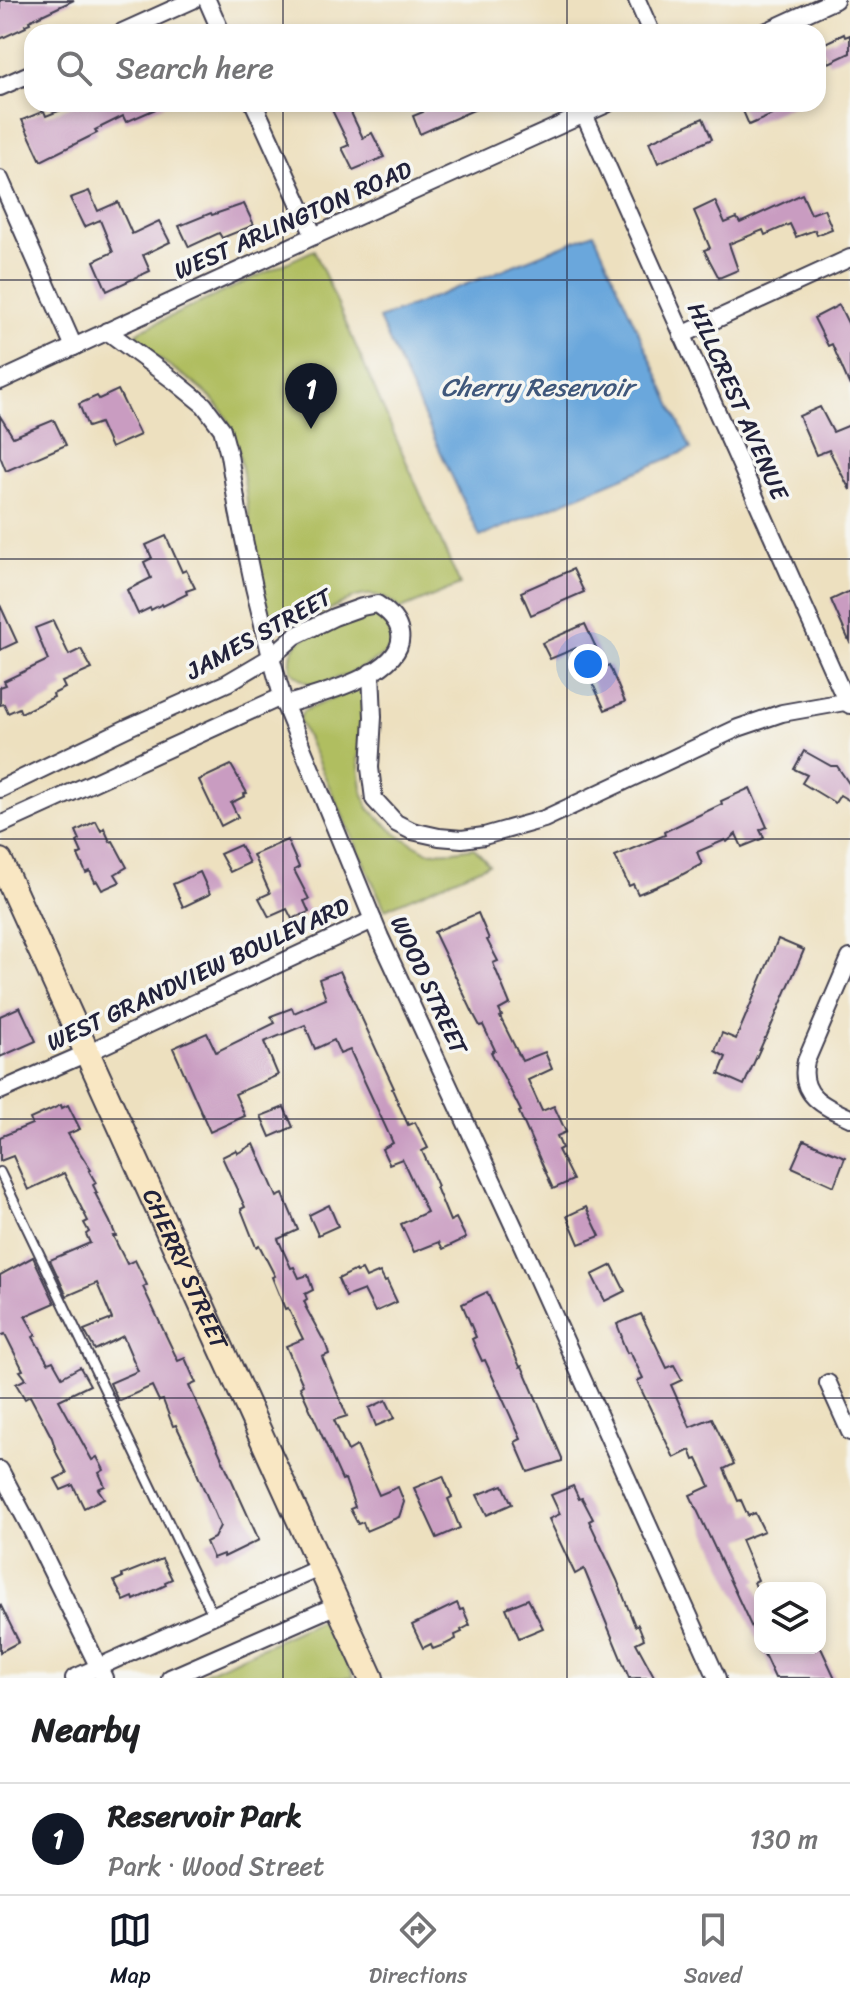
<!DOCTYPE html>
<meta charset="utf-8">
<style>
:root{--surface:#fff;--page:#f6f6f6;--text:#202124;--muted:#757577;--line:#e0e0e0;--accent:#111827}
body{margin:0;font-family:Sriracha,sans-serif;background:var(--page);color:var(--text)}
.controls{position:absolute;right:24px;bottom:24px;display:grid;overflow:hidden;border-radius:16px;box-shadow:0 4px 12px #0003}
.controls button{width:72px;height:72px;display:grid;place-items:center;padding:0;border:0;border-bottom:2px solid var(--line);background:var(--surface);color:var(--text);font:40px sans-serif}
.you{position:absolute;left:588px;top:664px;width:28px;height:28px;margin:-20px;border:6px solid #fff;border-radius:50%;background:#1a73e8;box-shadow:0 0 0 12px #1a73e833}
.badge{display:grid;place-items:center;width:52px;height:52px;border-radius:50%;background:var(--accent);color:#fff;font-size:26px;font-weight:700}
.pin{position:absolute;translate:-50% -66px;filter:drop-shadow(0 2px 4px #0008)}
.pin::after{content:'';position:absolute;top:42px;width:28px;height:24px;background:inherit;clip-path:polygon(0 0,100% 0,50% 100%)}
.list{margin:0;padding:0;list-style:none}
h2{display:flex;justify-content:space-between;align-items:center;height:104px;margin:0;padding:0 32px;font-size:34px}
h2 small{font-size:26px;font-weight:400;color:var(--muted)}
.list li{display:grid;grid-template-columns:52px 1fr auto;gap:24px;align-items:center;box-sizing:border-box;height:112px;padding:0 32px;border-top:2px solid var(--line)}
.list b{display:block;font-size:30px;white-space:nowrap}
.list p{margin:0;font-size:26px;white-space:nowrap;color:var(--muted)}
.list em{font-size:26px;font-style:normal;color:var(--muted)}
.icon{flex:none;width:44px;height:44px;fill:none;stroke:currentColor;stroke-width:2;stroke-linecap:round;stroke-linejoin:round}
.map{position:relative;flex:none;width:850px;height:1678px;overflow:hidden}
.search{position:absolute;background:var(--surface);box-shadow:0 4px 12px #0003;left:24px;right:24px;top:24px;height:88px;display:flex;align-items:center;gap:20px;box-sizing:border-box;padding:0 28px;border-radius:24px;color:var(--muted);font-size:30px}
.sheet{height:216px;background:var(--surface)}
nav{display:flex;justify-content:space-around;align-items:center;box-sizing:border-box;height:112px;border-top:2px solid var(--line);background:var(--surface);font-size:22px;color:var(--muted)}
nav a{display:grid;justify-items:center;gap:4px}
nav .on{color:var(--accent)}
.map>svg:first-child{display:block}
</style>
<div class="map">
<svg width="850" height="1678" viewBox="0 0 850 1678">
<rect width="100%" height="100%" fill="#f6f6f2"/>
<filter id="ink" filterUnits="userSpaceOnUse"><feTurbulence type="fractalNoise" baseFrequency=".0125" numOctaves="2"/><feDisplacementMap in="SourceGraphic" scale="16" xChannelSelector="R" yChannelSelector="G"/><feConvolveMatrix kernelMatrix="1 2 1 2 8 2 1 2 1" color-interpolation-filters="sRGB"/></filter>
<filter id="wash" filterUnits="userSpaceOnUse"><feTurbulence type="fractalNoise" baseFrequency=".006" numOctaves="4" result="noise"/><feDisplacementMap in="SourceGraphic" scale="32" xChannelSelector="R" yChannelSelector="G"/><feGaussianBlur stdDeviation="1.8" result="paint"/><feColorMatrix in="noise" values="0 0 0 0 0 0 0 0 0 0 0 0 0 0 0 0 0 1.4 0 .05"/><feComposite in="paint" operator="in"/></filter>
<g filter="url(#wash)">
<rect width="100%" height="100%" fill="#ede0bf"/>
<g fill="#b0be61" stroke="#69704e" stroke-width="2">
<path d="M314 250 460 585 401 609C393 603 384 596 373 595 340 592 301 641 271 620 265 599 257 576 254 554 248 517 244 446 225 415 207 386 166 366 140 345L137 332Z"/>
<path d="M366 612 378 614 392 627C393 633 394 640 391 646 384 661 328 685 312 684 303 683 297 676 291 670 290 661 290 652 296 645 311 630 346 620 366 612Z"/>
<polygon points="355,689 362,693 365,704 364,730 358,758 362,788 368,808 398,835 428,852 454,851 474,848 489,864 385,909 299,720 303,711"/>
<polygon points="327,1619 354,1678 194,1678 322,1620"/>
</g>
<polygon fill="#6ba7dc" stroke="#46648c" stroke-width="2" points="594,233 691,449 480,537 379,319"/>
<g id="blocks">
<g fill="#c99cc1">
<polygon points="0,0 74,0 29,21 30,23 25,25 26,27 0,39"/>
<polygon points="844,34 845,37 850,35 850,53 829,63 821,45"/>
<polygon points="76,104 167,104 126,122 123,116 95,130 97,133 41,161 22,120 44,111 46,116"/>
<polygon points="329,104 347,104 363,138 372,133 384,157 353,170 342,148 349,145"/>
<polygon points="418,104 487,104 420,134 413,116 423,112"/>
<polygon points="740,104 797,104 749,125"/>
<polygon points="703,118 712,139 658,163 649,142"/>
<polygon points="89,191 98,211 118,202 132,234 159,221 170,242 143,255 150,271 107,291 94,261 113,252 100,220 84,227 70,198"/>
<polygon points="802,194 811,214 824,209 832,229 817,235 815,230 796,237 790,224 765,235 763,230 729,244 738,270 719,278 704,250 710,248 694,211 715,201 725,223 737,218 740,223"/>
<polygon points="244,204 254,225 222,238 219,233 189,247 179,226 211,213 212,215"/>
<polygon points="839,305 850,327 850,386 832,344 828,346 814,318"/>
<polygon points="118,390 140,435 111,448 100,423 88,427 79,404 97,396 99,399"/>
<polygon points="820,407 833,432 850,425 850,490 829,450 816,455 799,416"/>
<polygon points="0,416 13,437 54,420 66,445 6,471 0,456"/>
<polygon points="166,536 182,572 186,570 195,588 186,591 187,594 163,606 162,604 151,610 150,608 138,614 127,590 151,578 144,562 152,558 146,545"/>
<polygon points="573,569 584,592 531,615 521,592"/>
<polygon points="850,591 850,643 831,600"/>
<polygon points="0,605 17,642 0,650"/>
<polygon points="53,621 69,655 81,649 92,669 62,682 65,688 53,694 54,697 21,713 19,708 8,713 4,704 0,705 0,687 6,685 4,681 48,660 35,628"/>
<polygon points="585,624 605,667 609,665 625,702 605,710 576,648 550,659 542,643"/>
<polygon points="804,751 831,766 837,766 850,785 850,801 840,795 835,803 802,783 807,775 794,769"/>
<polygon points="231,765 247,793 244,794 245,796 231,803 238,817 221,826 199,780"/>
<polygon points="750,788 767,827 760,830 764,838 742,847 736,834 727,842 725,840 697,852 702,864 674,879 638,894 633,884 629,886 615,856 665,835 664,832 722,804 721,801"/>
<polygon points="96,821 101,831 104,828 110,842 113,841 127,867 115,874 120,882 102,890 97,881 95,882 90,871 86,873 78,855 82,853 77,842 80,840 76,831"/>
<polygon points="287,840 299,867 294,870 309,899 304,901 309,912 292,919 287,909 269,917 259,898 270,893 253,855"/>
<polygon points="240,845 249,863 230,872 220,854"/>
<polygon points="200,872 210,894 183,907 173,884"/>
<polygon points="478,913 489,939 487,940 498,961 493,963 510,1004 499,1010 502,1016 500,1017 522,1061 545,1052 552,1069 528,1080 542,1111 554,1106 566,1132 557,1136 562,1148 558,1150 573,1180 553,1189 519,1112 521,1111 491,1052 495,1050 483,1025 480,1026 474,1015 434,932"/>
<polygon points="778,939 804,950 766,1038 765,1038 744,1085 719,1074 726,1057 715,1051 722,1033 736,1039"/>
<polygon points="340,971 394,1088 392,1089 408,1125 415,1122 428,1148 422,1151 438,1186 436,1187 450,1221 456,1218 466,1238 443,1249 439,1242 414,1252 401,1224 427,1212 402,1159 389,1164 382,1149 393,1143 350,1050 340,1054 334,1040 315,1049 305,1025 264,1042 278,1075 235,1094 245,1116 210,1132 173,1048 207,1033 216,1052 275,1023 271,1016 292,1008 294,1013 326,999 319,979"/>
<polygon points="20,1007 36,1041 0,1057 0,1016"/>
<polygon points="61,1105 62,1108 68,1105 80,1129 68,1134 91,1170 89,1171 96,1183 93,1185 97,1193 95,1193 110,1222 116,1236 113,1236 127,1264 135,1260 147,1285 143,1287 178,1361 185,1358 196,1383 189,1386 259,1540 224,1557 223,1554 213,1558 206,1542 214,1538 220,1526 196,1471 197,1471 194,1462 176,1425 173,1426 163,1400 159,1401 152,1386 118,1401 110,1383 138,1371 123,1336 95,1350 84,1330 112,1319 97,1283 67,1296 50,1260 90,1243 86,1234 89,1232 84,1223 88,1221 64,1173 28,1190 13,1156 0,1161 0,1137 32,1124 30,1119"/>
<polygon points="284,1107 293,1127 270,1137 261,1116"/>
<polygon points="804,1140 845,1157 834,1186 792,1167"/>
<polygon points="254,1144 277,1197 283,1194 298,1230 278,1239 291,1268 294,1267 299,1278 308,1275 313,1290 305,1294 307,1299 304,1301 307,1308 306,1308 326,1345 329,1354 322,1357 347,1416 334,1420 348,1451 357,1446 379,1495 398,1487 404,1502 399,1517 366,1531 363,1522 358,1524 350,1509 355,1507 345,1479 342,1480 300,1387 303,1385 286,1346 303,1339 288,1308 285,1309 272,1277 275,1276 259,1245 256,1247 241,1209 245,1207 222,1157 236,1150 238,1153"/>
<polygon points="329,1205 338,1226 318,1235 309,1215"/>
<polygon points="586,1207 600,1236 579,1244 567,1216"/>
<polygon points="33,1257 55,1303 25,1316 36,1335 33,1337 48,1363 53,1361 62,1377 80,1367 90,1385 59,1400 92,1460 97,1457 104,1470 99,1473 105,1486 98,1489 104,1498 84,1508 73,1485 61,1490 55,1479 67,1473 57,1454 52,1438 30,1396 25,1399 16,1384 26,1379 20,1371 23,1370 5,1334 0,1336 0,1275"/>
<polygon points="612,1265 625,1291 605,1301 592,1275"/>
<polygon points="356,1270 357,1272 362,1270 366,1278 380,1272 385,1282 387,1281 397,1302 375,1312 364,1290 346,1297 338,1279"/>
<polygon points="487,1292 520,1367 522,1366 562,1458 562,1461 528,1472 515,1442 521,1439 485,1360 482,1361 472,1339 476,1337 462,1304"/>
<polygon points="641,1314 667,1368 674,1365 682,1380 671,1385 690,1427 712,1418 734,1464 724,1469 738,1501 741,1500 748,1516 755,1513 764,1531 741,1540 758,1580 754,1582 760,1597 760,1645 690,1495 710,1486 697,1459 694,1460 690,1450 674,1458 637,1381 643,1378 630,1352 627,1353 621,1338 622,1337 617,1324"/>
<polygon points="386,1400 395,1418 376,1426 369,1408"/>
<polygon points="443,1476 452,1497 448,1499 460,1528 437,1538 414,1488"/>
<polygon points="503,1485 512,1504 487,1515 477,1495"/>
<polygon points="573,1486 579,1499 582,1498 593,1519 589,1521 617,1580 635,1626 638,1624 644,1639 636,1643 655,1678 629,1678 584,1569 575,1574 549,1519 560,1514 551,1495"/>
<polygon points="162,1559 172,1579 165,1582 166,1585 134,1600 133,1597 124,1601 114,1581 123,1577 122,1575"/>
<polygon points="528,1599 543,1628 519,1638 506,1608"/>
<polygon points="457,1603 460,1610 463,1609 470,1625 461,1630 462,1632 455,1635 456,1639 446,1644 433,1649 431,1644 423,1648 412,1625"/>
<polygon points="0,1604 19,1642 0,1652"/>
<polygon points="761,1648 821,1648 835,1678 775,1678"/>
</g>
</g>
</g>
<g filter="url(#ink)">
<use href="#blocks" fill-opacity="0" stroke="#403e4f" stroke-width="2"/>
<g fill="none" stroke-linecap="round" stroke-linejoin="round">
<g stroke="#403e4f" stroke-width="12">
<polyline id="lane" points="0,1172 213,1615"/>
</g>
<g stroke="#403e4f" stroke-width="20">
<g id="street">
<polyline points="207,0 221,32"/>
<polyline points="637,0 651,32"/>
<polyline points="122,32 193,0"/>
<polyline points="765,32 835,0"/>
<polyline points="0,87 32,73"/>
<polyline points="254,104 314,236"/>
<polyline points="584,114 847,703 850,705"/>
<polyline points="0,179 74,347"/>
<polyline points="107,331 177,383 204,405 222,429 229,455 238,511 254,587 271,657 285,706 380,937 514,1227 717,1678"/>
<polyline points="682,335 850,258"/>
<polyline points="0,381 314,236 607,104"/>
<polyline points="371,672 373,717 370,768 374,799 396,823 412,831 439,837 462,839 484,836 544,819 738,728 782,713 850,701"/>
<path d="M0 789 129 727 227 683 271 657 295 636 334 617 362 607 377 604C388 611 398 620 400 633 407 674 313 696 284 705"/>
<polyline points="0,825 281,697"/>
<path d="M850 958 806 1061C798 1095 823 1106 850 1118"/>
<polyline points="0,1091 87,1053 373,920"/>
<polyline points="828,1383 850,1432"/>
<polyline points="0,1470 30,1527 104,1678"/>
<polyline points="74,1678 319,1568"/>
<polyline points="170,1678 337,1605"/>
</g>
</g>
<g stroke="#403e4f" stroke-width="28">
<g id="secondary">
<path id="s1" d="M0 861 371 1678"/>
</g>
</g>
<use href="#lane" stroke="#fff" stroke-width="8"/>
<use href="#street" stroke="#fff" stroke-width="16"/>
<use href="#secondary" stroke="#f9e7c3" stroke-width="24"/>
</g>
</g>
<path fill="none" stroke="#22223b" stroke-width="2" stroke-opacity="0.55" d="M283 0V32M567 0V32M283 104V1678M567 104V1678M0 280H850M0 559H850M0 839H850M0 1119H850M0 1398H850"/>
<g text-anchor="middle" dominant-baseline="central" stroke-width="7" stroke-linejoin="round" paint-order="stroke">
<g font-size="24" fill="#22223b" stroke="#f6f6f2">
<text transform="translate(293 220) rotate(-24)">WEST ARLINGTON ROAD</text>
<text transform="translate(738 401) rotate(66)">HILLCREST AVENUE</text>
<text transform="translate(259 634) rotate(-29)">JAMES STREET</text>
<text transform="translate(198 974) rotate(-25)">WEST GRANDVIEW BOULEVARD</text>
<text transform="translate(429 985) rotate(65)">WOOD STREET</text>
<text stroke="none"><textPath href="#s1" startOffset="448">CHERRY STREET</textPath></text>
</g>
<g font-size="26" font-style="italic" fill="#3f577b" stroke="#f6f6f2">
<text x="537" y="387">Cherry Reservoir</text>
</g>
</g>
</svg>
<div class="controls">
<button><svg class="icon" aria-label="layers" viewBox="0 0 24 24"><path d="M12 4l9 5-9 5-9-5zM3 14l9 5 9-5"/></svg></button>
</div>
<div class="you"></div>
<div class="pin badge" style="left:311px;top:429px">1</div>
<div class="search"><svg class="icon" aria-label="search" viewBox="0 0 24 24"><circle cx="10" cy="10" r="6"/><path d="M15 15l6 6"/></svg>Search here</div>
</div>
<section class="sheet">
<h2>Nearby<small></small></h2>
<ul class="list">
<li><span class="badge">1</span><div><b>Reservoir Park</b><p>Park · Wood Street</p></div><em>130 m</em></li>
</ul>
</section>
<nav>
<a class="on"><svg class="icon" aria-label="map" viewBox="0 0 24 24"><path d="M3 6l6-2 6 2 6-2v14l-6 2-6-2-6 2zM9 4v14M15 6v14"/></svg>Map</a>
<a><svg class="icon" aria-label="directions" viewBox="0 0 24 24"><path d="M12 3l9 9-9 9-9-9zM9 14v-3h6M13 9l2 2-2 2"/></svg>Directions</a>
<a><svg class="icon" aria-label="saved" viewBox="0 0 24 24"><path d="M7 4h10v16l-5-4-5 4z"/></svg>Saved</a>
</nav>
